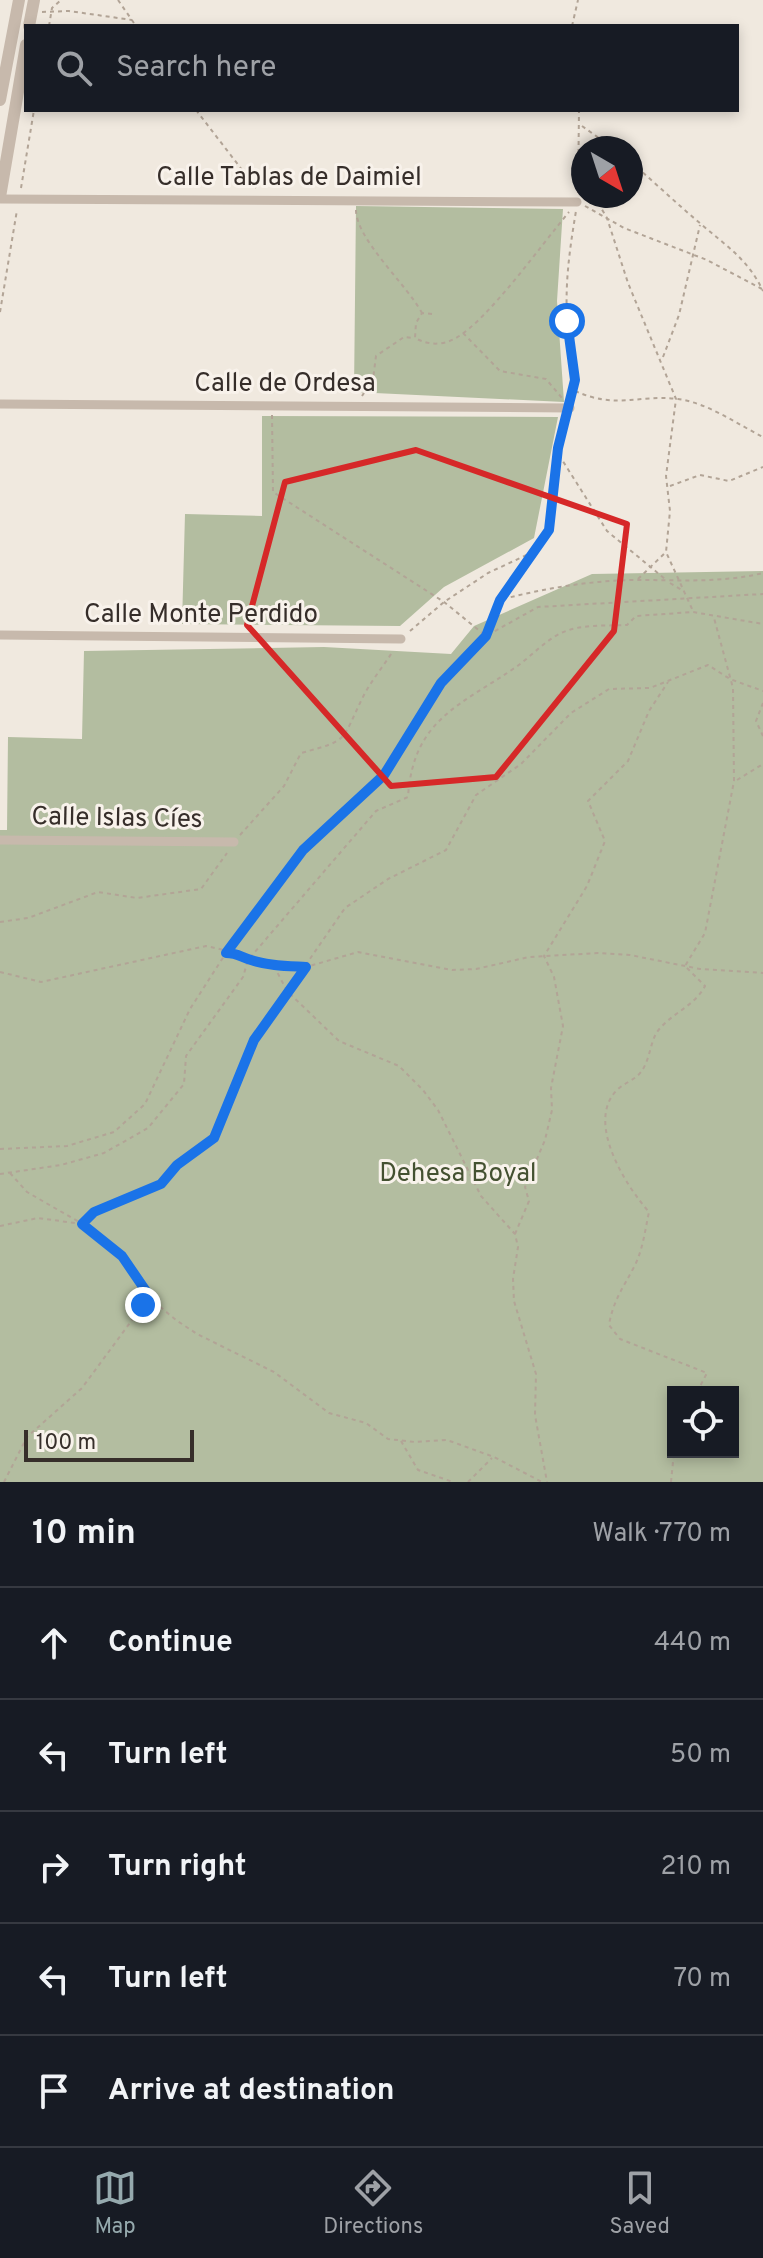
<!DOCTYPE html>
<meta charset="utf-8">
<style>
:root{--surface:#171b24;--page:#20242c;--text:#f1f3f6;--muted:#9ea1a6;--line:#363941;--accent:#95a9ad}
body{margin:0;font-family:Overpass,sans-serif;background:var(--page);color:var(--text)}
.controls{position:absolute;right:24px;bottom:24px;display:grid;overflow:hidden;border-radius:0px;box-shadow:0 4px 12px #0003}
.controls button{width:72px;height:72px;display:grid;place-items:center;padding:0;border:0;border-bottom:2px solid var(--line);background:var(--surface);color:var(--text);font:40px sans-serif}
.compass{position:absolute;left:571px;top:136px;width:72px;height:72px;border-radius:50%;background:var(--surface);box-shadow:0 4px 12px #0003;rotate:141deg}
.scale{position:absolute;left:24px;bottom:20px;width:170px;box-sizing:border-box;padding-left:8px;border:4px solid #362e2a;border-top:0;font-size:22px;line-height:28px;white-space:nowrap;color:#362e2a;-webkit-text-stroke:6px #f8f2eb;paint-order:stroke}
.stop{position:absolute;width:24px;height:24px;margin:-18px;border:6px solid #1a73e8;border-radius:50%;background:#fff}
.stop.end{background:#1a73e8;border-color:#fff;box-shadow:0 2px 8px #0008}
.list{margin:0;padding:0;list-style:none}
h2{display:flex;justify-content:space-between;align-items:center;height:104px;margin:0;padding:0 32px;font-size:34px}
h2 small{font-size:26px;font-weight:400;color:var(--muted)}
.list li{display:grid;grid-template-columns:52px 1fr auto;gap:24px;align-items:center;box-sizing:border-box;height:112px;padding:0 32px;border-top:2px solid var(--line)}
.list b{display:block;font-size:30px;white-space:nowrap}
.list em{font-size:26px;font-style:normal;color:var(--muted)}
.icon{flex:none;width:44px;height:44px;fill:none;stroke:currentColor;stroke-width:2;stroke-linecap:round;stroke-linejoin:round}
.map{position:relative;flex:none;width:763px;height:1482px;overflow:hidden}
.search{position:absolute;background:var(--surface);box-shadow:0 4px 12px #0003;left:24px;right:24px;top:24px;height:88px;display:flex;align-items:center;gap:20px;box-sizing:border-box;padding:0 28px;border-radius:0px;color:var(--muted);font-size:30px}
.sheet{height:664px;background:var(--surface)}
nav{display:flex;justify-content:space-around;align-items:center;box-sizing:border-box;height:112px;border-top:2px solid var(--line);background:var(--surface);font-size:22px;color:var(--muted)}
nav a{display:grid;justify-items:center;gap:4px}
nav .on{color:var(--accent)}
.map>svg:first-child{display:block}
</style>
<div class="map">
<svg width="763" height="1482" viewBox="0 0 763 1482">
<rect width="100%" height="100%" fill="#f0e9df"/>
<g fill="#b3bda0" fill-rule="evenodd">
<polygon points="356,206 563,209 557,301 564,402 354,392"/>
<polygon points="262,416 558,417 534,538 444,587 400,626 182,624 185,514 262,516"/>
<path d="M763 571V1482H0V830H7L8 737 82 739 84 651 324 647 451 654 474 626 592 574ZM673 1392H733V1452H673Z"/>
</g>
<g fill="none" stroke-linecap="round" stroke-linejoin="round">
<g stroke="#b2a496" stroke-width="2" stroke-dasharray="4 4" stroke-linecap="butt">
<polyline points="118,0 136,26"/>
<polyline points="42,12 69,11 132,20"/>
<polyline points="49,26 52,8 61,0"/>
<polyline points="572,26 578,0"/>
<polyline points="196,110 256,188"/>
<polyline points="582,126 613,148"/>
<path d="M631 162C654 182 677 204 701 224 726 246 748 259 763 291"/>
<polyline points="21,188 34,110"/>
<polyline points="578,193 579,110"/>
<polyline points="594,196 607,218 628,283 676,399 666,476 670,511 666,552 693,611"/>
<polyline points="585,206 624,228 707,260 762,289"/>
<path d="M356 210C356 239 407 285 422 313"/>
<polyline points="0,312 17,210"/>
<path d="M432 314 422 313 416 323 415 338C428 345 442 346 456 338 489 319 542 244 569 212"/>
<polyline points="463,333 500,371 546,379 562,398"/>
<polyline points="663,357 679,315 700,225"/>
<path d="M575 391C618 410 638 394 678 399 708 403 737 424 763 437"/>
<polyline points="362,396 373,379 376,356 404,337 413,338"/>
<path d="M572 399C577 371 568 345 567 318 565 281 570 247 576 211"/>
<polyline points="272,415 273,492 444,602 486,636 500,600 532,553"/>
<polyline points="559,455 607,531 665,579"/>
<polyline points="670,486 700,475 729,481 763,467"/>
<polyline points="638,579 665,553"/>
<polyline points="670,583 682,590"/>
<path d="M503 599C547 588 593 580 639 580 681 580 722 583 763 573"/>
<polyline points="410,631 444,602 488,573 533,552 549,530 558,448 568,417"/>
<polyline points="763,703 756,721 763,736"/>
<polyline points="737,780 763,764"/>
<path d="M240 835 284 786 301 753C350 740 341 741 362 699 370 682 383 667 393 651"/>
<polyline points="0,922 28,918 98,892 137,898 201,889 227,853"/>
<polyline points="274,966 287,991 339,1041 399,1066 423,1090 438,1110 481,1196 515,1234 518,1247 513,1279 514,1301 536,1374 535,1415 547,1482"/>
<polyline points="0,972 41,982 206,946 237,953 248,960 306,967 358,952 452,970 476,969 529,957 598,953 630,955 700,969 763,973"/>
<polyline points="0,1149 67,1146 114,1132 145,1104 190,1009 226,953 303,850 384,775 441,683 486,636 538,607 763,594"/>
<polyline points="10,1173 27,1192 79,1222"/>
<path d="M0 1174 61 1165 104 1153 148 1128 184 1084 186 1056 243 977 248 960 376 811 408 797C413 719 461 705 516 667 533 655 547 638 566 631 585 624 607 626 627 625L636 616 693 612 763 624"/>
<polyline points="85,1225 122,1256 153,1301 176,1320 197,1334 274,1372 329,1413 366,1423 388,1439 415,1442 447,1440 494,1457 542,1482"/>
<polyline points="0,1226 38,1218 82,1224 94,1212 161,1184 177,1165 214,1138 254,1040 345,908 388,879 446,850 476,795 521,764 571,713 609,689 650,688 708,665 730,679 763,691"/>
<polyline points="515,1234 529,1201 525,1187 545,1140 552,1110 551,1088 563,1026 554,977 544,956 587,886 605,841 588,801 628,761 649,711 668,682"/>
<path d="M697 1392 707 1373 620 1339 609 1325C613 1301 623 1288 634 1267 643 1250 645 1230 649 1212 626 1186 585 1122 617 1090 624 1083 635 1080 641 1072 650 1060 650 1043 657 1032 671 1013 694 1007 705 986L685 966 705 933 734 781 733 688 714 618"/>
<polyline points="401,1441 418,1470 453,1482"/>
<polyline points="4,1482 27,1437 82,1388 149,1297"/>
<polyline points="468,1482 492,1458"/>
<polyline points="671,1482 674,1452"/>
</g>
<g stroke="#c7b9ac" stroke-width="9">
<polyline points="0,199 577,202"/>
<polyline points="0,404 570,408"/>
<polyline points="0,635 401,639"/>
<polyline points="0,840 234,842"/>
</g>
<g stroke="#c7b9ac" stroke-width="12">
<polyline points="29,26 34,0"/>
<polyline points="0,100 19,0"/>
<polyline points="0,197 26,45"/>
</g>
</g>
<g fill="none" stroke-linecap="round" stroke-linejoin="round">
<path stroke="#1a73e8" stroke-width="10" d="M143 1305 150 1297 122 1256 82 1224 94 1212 161 1184 177 1165 214 1138 254 1040 306 967C288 966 269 966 251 960 241 957 237 953 226 953L303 850 384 775 441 683 486 636 500 600 549 530 558 448 575 380 567 321"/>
</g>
<path fill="none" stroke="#d62828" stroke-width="6" stroke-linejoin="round" d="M416 450 627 524 614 631 496 777 391 786 247 625 285 482Z"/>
<g text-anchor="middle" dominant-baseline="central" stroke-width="6" stroke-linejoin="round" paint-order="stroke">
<g font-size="26" fill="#362e2a" stroke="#f8f2eb">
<text x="289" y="178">Calle Tablas de Daimiel</text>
<text x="285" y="384">Calle de Ordesa</text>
<text x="201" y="615">Calle Monte Perdido</text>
<text transform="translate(117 819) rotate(1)">Calle Islas Cíes</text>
</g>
<g font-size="26" fill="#445131" stroke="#f8f2eb">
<text x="458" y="1174">Dehesa Boyal</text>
</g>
</g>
</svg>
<div class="controls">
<button><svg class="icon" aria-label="locate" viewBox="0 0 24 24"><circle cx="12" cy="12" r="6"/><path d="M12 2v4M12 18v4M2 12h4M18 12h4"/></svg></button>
</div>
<svg class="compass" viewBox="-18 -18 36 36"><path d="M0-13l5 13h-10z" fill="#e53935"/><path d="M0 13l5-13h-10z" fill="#9ea1a6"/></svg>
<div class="scale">100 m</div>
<div class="stop" style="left:567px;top:321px"></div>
<div class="stop end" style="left:143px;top:1305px"></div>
<div class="search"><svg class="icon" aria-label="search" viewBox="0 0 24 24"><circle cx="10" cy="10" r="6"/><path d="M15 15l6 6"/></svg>Search here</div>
</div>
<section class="sheet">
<h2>10 min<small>Walk · 770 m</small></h2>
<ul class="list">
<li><svg class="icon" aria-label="ahead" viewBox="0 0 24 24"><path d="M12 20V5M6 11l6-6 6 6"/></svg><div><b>Continue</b></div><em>440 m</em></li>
<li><svg class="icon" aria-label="left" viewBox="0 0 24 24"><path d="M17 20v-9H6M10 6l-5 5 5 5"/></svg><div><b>Turn left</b></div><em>50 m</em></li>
<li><svg class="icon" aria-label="right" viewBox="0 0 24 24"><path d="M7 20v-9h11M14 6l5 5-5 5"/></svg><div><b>Turn right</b></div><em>210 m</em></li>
<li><svg class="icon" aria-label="left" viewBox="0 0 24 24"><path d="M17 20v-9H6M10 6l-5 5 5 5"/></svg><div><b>Turn left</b></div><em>70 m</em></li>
<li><svg class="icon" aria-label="arrive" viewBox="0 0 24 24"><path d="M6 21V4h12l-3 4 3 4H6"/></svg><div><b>Arrive at destination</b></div></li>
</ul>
</section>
<nav>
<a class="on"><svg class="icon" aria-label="map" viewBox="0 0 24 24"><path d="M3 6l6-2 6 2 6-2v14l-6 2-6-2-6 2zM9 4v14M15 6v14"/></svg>Map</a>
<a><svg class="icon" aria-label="directions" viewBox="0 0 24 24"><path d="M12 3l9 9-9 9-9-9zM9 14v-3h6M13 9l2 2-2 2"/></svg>Directions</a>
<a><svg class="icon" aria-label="saved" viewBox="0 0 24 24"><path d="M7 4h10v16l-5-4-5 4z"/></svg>Saved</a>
</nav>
